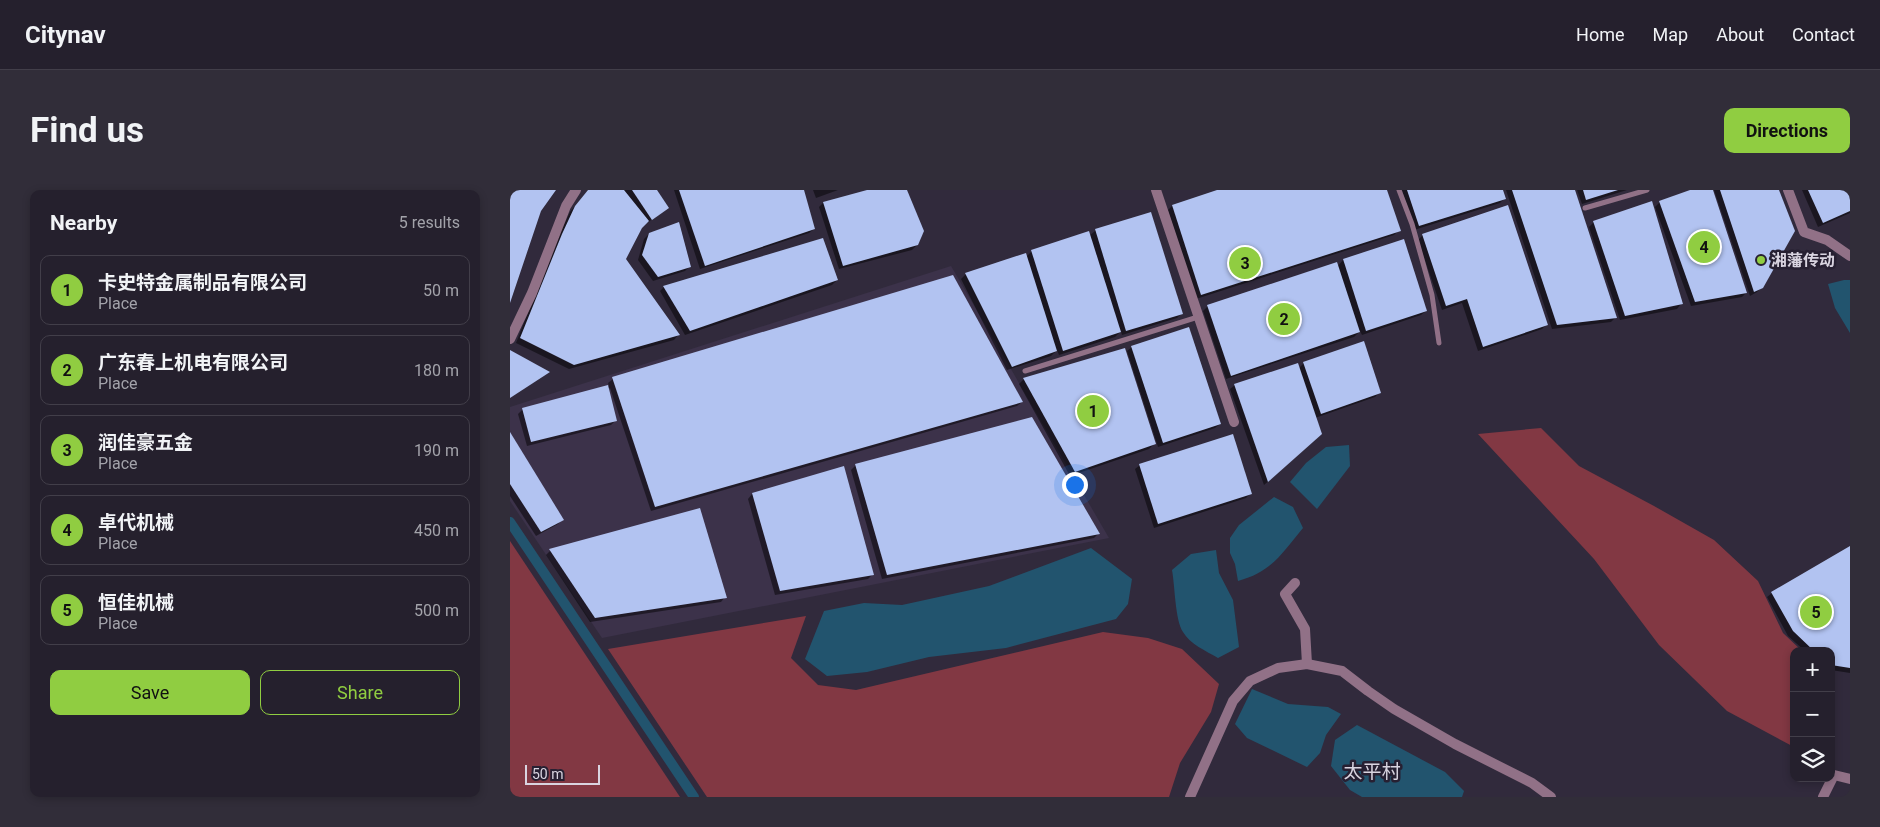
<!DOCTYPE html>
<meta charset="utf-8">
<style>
:root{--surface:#25202d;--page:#312d39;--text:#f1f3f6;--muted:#a3a3aa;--line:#423e49;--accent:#90cd41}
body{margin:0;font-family:Roboto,"Noto Sans SC",sans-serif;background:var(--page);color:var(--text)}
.controls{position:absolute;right:15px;bottom:15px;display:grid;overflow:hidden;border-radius:10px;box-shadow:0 2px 8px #0003}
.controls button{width:45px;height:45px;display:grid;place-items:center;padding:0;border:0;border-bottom:1px solid var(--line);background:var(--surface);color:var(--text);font:25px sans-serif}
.scale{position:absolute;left:15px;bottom:12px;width:75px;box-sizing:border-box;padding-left:5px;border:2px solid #d9d4e0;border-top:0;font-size:14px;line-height:18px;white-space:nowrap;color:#d9d4e0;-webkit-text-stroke:4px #272032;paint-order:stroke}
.you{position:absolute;left:564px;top:294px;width:18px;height:18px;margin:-12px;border:4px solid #fff;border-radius:50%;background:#1a73e8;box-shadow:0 0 0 8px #1a73e833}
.badge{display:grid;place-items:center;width:32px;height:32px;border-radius:50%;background:var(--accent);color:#111;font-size:16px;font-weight:700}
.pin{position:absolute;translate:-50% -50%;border:2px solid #fff;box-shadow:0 1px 5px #0006}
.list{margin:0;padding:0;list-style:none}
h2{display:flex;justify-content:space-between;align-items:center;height:65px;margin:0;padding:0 20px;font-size:21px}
h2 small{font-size:16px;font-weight:400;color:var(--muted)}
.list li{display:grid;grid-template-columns:32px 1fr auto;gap:15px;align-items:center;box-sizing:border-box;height:70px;margin:0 10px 10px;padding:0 10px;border:1px solid var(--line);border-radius:10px}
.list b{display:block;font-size:19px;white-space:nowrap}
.list p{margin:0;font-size:16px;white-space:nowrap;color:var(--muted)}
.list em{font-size:16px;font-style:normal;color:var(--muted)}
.actions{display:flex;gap:10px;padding:15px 20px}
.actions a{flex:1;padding:11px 0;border:1px solid var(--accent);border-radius:10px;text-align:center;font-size:18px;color:var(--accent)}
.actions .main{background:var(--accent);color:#111}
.icon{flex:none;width:28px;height:28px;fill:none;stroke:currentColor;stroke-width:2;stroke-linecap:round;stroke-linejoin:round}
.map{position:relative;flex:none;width:1340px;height:607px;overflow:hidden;border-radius:10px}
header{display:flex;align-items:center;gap:30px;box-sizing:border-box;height:70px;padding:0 25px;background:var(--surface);border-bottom:1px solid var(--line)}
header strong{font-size:24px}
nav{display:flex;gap:28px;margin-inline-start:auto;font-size:18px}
.intro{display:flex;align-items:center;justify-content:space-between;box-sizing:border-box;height:120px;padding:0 30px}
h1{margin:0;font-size:35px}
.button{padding:12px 22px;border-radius:10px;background:var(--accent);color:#111;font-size:18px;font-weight:700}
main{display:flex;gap:30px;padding:0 30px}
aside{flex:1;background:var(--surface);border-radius:10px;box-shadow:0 2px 8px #0003}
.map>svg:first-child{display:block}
</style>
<header>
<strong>Citynav</strong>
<nav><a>Home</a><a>Map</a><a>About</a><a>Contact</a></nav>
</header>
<div class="intro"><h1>Find us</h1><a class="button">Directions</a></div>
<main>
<aside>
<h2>Nearby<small>5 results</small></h2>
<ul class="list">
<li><span class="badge">1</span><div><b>卡史特金属制品有限公司</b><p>Place</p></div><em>50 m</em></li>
<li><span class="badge">2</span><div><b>广东春上机电有限公司</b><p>Place</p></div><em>180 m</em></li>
<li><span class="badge">3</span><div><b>润佳豪五金</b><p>Place</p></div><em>190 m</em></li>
<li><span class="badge">4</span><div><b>卓代机械</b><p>Place</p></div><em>450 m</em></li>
<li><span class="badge">5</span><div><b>恒佳机械</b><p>Place</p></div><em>500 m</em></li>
</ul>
<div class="actions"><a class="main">Save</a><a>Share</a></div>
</aside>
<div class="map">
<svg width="1340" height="607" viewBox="0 0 1340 607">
<rect width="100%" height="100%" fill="#312a3c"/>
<polygon fill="#3c324a" points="441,76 599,348 92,448 0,311 0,217"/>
<g fill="#823843">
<polygon points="1031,238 1069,276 1144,316 1204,350 1248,391 1273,443 1292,461 1284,461 1284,557 1217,521 1149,455 1084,369 968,244"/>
<polygon points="0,351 170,607 0,607"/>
<polygon points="296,426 281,468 308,495 346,500 593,442 638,448 672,459 709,494 701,522 670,573 659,607 197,607 98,459"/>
</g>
<g fill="#22546e">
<polygon points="1334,90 1340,90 1340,143 1325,118 1318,94"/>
<polygon points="839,255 840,276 807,319 780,292 796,273 816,257"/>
<path d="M764 307 783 317 793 338C772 363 762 382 728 391L725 374 720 363V348L729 335Z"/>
<polygon points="581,358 622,389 618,414 606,429 496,458 419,467 357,482 317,486 295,469 314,421 354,413 392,415 479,396"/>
<path d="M706 360 709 383 723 410 729 457 708 468C696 461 680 454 673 442 665 430 665 396 662 380L681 364Z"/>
<polygon points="742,499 778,514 818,517 831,524 816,545 810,563 797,577 737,548 725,534"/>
<polygon points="847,535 935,582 954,601 952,607 852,607 840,600 821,576 825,550"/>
</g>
<g fill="#0007">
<polygon points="78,0 145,0 157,18 137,33 136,32 131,37 115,69 168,145 164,150 59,179 6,153 47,50 60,22"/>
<polygon points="164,0 292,0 304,39 299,43 190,79"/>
<polygon points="303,0 328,0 306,8"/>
<polygon points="362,0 396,0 407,55 402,60 329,79 309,17 313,13"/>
<polygon points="711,0 876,0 889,40 884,45 686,109 658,20 662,16"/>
<polygon points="892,0 992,0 995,8 990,13 904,40"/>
<polygon points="996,0 1064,0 1105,128 1101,132 1042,139"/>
<polygon points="1067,0 1117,0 1072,14"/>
<polygon points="1183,0 1201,0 1236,103 1232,107 1181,116 1145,17 1150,12"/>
<polygon points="1204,0 1268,0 1252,97 1247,102 1240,106"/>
<polygon points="1292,0 1340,0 1340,23 1308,37"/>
<polygon points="641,23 672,123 667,128 612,145 611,141 605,147 549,165 547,160 541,166 497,180 451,89 456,84 515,65 516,67 522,61 579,46 585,41"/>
<polygon points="1084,32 1171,114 1167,119 1110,130 1079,37"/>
<polygon points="139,44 180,76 175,81 143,91 128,70 134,49"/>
<polygon points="913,45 1037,134 1032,139 968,161 952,113 932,120 908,50"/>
<polygon points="893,51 916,121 911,125 852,145 850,141 844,147 716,189 693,121 698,116 827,77 833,70"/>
<polygon points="327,90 322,95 175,145 150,101 154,97"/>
<polygon points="622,157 710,234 705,238 648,257 617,161"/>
<polygon points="794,173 870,202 865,207 805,228 806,249 754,295 720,199 725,195 788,179"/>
<polygon points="103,189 512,212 507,216 141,321 100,198 98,199 106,230 101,235 17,256 8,224 13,219 99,196 98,193"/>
<polygon points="514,189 644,254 639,259 560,286 509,194"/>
<polygon points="0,244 52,329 48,334 26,346 0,306"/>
<polygon points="346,275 588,344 584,348 372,389 341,280"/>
<polygon points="630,275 740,304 736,308 644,338 625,279"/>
<polygon points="242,304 363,384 358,389 265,405 238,309"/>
<polygon points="189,319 215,407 211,412 80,432 36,365 40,361"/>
<polygon points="1340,357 1340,483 1321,480 1321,461 1295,461 1278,446 1257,407 1262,403"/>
</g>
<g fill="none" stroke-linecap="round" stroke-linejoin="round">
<polyline stroke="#22546e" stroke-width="10" points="0,332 184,607"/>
</g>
<g fill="#b2c3f1">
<polygon points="0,0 46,0 31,21 0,113"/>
<polygon points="78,0 114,0 139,31 132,38 116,69 170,145 64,175 10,148 52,44 65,16"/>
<polygon points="122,0 147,0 159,18 142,30"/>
<polygon points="169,0 294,0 305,39 195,76"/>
<polygon points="357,0 397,0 414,41 408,55 333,76 313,12"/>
<polygon points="707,0 877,0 891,41 691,105 662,15"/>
<polygon points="897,0 993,0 996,9 909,36"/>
<polygon points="1002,0 1065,0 1107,128 1047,135"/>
<polygon points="1073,0 1108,0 1076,10"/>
<polygon points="1180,0 1203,0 1237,103 1185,112 1149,11"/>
<polygon points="1210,0 1269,0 1285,41 1253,98 1244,102"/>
<polygon points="1298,0 1340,0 1340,21 1313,33"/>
<polygon points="1142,11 1173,114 1115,126 1083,31"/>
<polygon points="998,15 1038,135 973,157 957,109 936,116 912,44"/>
<polygon points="641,22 673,124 616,141 585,39"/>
<polygon points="169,32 181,77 148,87 132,65 139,43"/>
<polygon points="579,41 611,142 553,161 521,60"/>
<polygon points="313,48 328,90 180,141 153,96"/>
<polygon points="894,49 917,121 856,141 833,69"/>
<polygon points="516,63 547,161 502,177 455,83"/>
<polygon points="827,72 850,142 721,186 697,115"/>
<polygon points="443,85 513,212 145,317 102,187"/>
<polygon points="679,137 711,234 653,253 621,156"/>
<polygon points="854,151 871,203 811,224 793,172"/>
<polygon points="615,158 646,254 565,282 513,188"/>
<polygon points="0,160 40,182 0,208"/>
<polygon points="788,173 812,244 758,292 724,194"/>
<polygon points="98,195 107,231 21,252 12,218"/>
<polygon points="522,227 590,344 377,385 345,274"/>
<polygon points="0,242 54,330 31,342 0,294"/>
<polygon points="723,244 742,304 648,334 629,274"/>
<polygon points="334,276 364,385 270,401 242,303"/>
<polygon points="190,318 217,408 85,428 39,359"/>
<polygon points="1340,356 1340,478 1321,475 1321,461 1304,461 1283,441 1261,402"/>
</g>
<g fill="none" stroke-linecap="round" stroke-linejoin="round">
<g stroke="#917187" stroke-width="5">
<polyline points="889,0 902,34 922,105 929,153"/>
<polyline points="1075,18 1137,0"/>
<polyline points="515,181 688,127"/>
</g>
<g stroke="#917187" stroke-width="10">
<polyline points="646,0 724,232"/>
<polyline points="1278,0 1294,42 1317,50 1340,66"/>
<polyline points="0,149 22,103 56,16 66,0"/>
<polyline points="785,393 775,404 795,439 797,474"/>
<polyline points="680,607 723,511 740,491 768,478 797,474 832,481 858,501 884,519 945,554 1022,593 1041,607"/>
<polyline points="1313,607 1324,585 1340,589"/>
</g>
</g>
<circle fill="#90cd41" stroke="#272032" stroke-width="2" cx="1251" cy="70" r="5"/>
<g text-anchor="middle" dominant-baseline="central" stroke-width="5" stroke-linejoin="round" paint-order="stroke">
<g font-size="16" font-weight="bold" fill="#d9d4e0" stroke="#272032" text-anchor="start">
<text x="1261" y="70">湘藩传动</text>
</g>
<g font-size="19" fill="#d9d4e0" stroke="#272032">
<text x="862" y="581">太平村</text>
</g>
</g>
</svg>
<div class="controls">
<button>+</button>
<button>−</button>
<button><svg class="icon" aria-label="layers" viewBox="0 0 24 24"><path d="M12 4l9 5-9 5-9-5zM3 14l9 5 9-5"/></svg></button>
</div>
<div class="scale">50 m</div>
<div class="you"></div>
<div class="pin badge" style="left:583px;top:221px">1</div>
<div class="pin badge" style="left:774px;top:129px">2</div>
<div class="pin badge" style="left:735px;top:73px">3</div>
<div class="pin badge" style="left:1194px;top:57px">4</div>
<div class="pin badge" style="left:1306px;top:422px">5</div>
</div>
</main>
